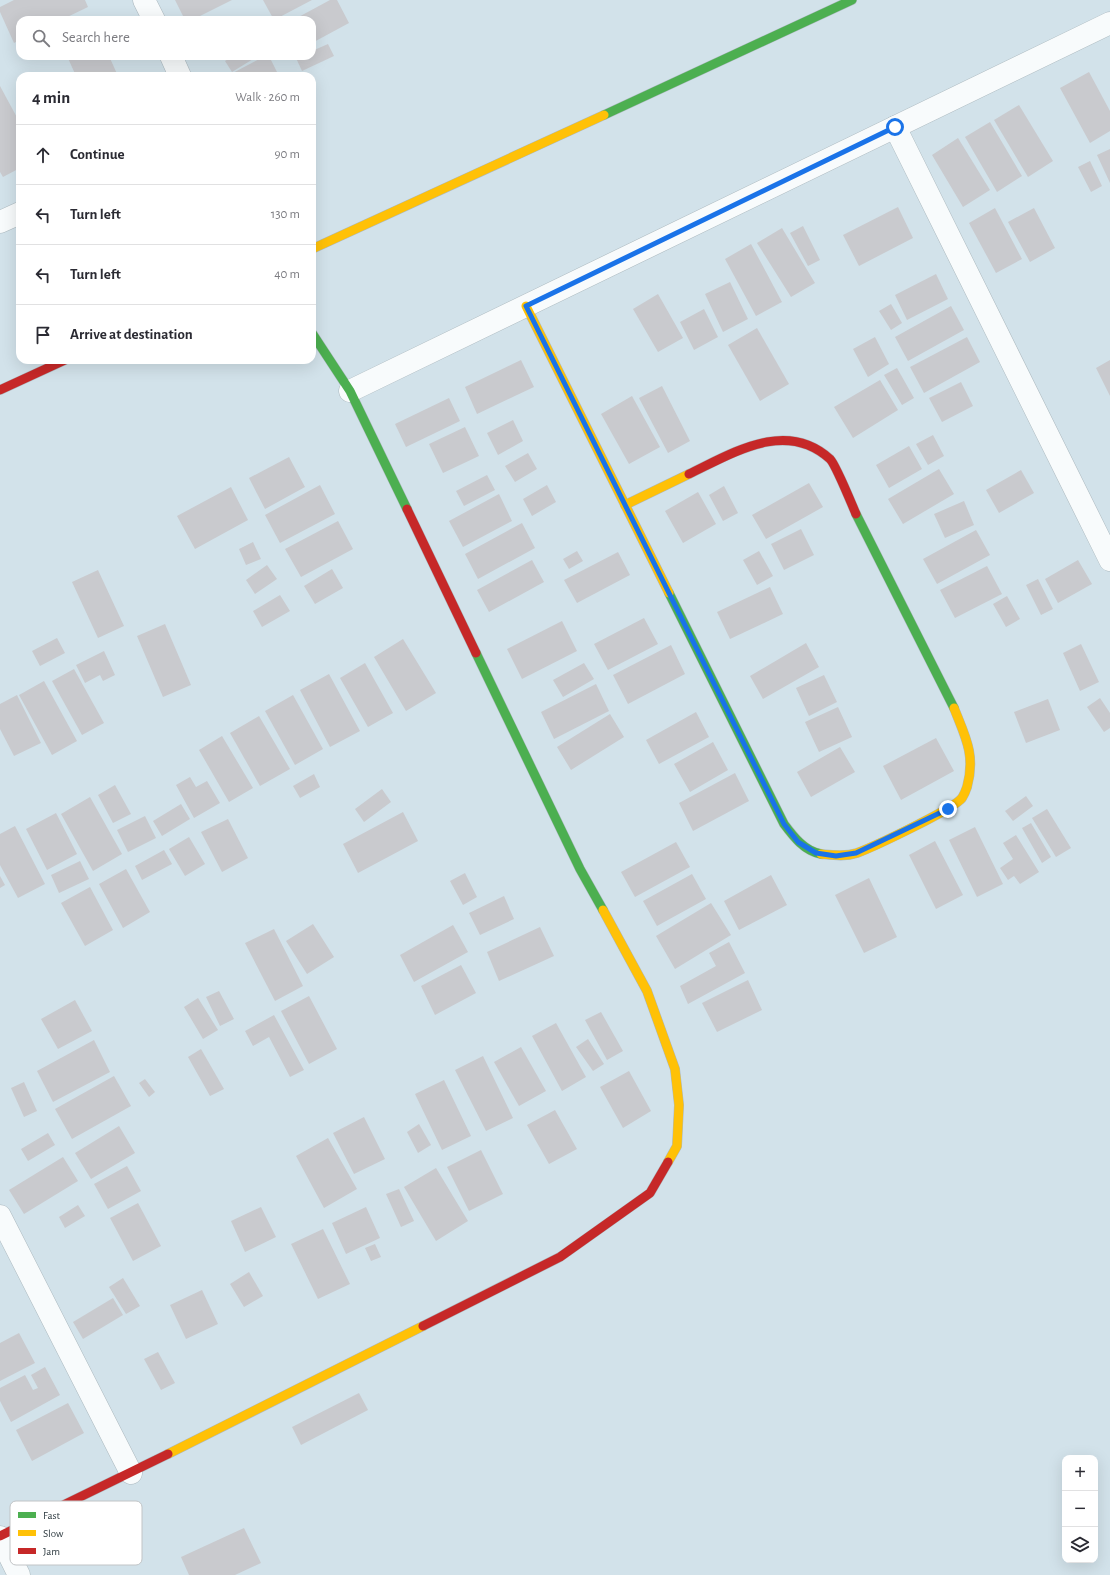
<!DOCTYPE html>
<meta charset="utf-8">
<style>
:root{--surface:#fff;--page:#f2f2f3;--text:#2b2b33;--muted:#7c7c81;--line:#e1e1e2}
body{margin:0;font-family:"Alegreya Sans",sans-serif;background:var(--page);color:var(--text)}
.controls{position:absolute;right:12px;bottom:12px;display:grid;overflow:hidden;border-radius:8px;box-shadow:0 4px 16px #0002}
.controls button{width:36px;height:36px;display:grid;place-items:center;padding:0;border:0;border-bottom:1px solid var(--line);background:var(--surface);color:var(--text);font:20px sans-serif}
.stop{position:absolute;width:12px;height:12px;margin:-9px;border:3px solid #1a73e8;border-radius:50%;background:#fff}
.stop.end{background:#1a73e8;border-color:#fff;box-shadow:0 1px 4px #0008}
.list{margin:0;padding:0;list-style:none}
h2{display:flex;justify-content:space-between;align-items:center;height:52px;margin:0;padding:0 16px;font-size:17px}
h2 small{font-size:13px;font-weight:400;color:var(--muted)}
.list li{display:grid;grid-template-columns:26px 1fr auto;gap:12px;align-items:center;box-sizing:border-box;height:60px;padding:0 16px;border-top:1px solid var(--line)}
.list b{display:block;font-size:15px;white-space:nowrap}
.list em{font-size:13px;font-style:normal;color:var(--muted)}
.icon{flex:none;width:22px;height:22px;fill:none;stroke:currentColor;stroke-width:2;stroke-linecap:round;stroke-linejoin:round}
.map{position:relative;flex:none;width:1110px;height:1575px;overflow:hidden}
.search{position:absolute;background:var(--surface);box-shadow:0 4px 16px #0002;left:16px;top:16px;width:300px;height:44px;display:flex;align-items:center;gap:10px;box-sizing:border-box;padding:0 14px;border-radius:12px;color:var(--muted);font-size:15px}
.panel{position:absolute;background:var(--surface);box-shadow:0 4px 16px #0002;left:16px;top:72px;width:300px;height:292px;border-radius:12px}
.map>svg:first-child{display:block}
</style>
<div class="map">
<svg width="1110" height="1575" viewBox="0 0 1110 1575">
<rect width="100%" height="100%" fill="#d2e2ea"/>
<g fill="#c9cace">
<polygon points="14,0 85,0 88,7 61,20 20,20 20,40 14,43 0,12 0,7"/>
<polygon points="175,0 232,0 192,20 185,20"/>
<polygon points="263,0 312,0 274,20"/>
<polygon points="330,0 337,0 349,23 312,43 312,20 293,20"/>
<polygon points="328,44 334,56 302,71 296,58 301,56 312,56 312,51"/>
<polygon points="67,56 109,56 118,76 76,76"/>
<polygon points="233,56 258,56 232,72 225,61"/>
<polygon points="265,56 269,56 279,76 227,76"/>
<polygon points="1089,72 1110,111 1110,131 1090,143 1060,88"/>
<polygon points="0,86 20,123 20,168 3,177 0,172"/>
<polygon points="1019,105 1053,161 1028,177 994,120"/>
<polygon points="990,122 1022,176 997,192 965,137"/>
<polygon points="958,138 990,190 963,207 932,155"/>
<polygon points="1110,149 1110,183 1097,155"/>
<polygon points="1090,161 1102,186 1091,192 1078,167"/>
<polygon points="898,207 913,238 859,266 843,235"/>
<polygon points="995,208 1022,259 996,273 969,223"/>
<polygon points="1034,208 1055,248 1030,262 1008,222"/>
<polygon points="803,226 820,260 808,266 790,233"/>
<polygon points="782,228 815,283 791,297 757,243"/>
<polygon points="751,244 782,302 756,316 725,259"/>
<polygon points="936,274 948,299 907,320 895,295"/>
<polygon points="730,282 748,319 723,332 705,294"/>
<polygon points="658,294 683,338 658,352 633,309"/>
<polygon points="891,304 902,323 891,330 879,311"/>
<polygon points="951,306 964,330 908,361 895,337"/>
<polygon points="704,309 718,337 694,350 680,322"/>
<polygon points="757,328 789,384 760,401 728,345"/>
<polygon points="875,337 889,364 868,377 853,349"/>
<polygon points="967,337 980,362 924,393 910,367"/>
<polygon points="521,360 534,387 477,414 465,387"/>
<polygon points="1110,360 1110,396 1096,368"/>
<polygon points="897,368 914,398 902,405 884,375"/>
<polygon points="880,380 898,410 853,438 834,407"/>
<polygon points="961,382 973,406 942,422 929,398"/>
<polygon points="662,386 690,441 668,453 639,398"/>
<polygon points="632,396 660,447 629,464 601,414"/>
<polygon points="449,398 460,421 406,447 395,424"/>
<polygon points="513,420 523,441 498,455 487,433"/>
<polygon points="465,427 479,456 443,473 429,444"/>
<polygon points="933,435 944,456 928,465 916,444"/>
<polygon points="909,446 922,469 889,488 876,465"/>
<polygon points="528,453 537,469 515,482 505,466"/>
<polygon points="289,457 305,487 265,509 249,478"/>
<polygon points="939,469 954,494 903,524 888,499"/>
<polygon points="1021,470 1034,493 999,513 986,490"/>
<polygon points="487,475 495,490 464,506 456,491"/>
<polygon points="809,483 823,507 766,539 752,515"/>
<polygon points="320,485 335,514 280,543 265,515"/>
<polygon points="547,485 556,502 532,516 523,499"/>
<polygon points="724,486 738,513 723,521 709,495"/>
<polygon points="231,487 248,520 195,549 177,516"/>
<polygon points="698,492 716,524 683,543 665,511"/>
<polygon points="499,494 512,521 463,547 449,521"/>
<polygon points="964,501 974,525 945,538 934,514"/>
<polygon points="338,521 353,549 301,577 285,549"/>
<polygon points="522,523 535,548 478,579 465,554"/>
<polygon points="801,529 814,555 784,570 771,544"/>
<polygon points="976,530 990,555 937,584 923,559"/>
<polygon points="253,542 261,559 246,565 239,549"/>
<polygon points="577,551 583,561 569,569 563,559"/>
<polygon points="759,551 773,576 757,585 743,560"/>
<polygon points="618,552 630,575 577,603 564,580"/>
<polygon points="532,560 544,582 489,612 477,590"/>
<polygon points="1078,560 1092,584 1058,603 1045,579"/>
<polygon points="267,565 277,579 255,594 246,580"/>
<polygon points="987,566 1002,594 955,618 940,590"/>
<polygon points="332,569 343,588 315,604 304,586"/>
<polygon points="98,570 124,626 98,638 72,582"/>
<polygon points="1038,579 1053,609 1041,615 1026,585"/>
<polygon points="770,587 783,614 730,639 717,612"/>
<polygon points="280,595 290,611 262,627 253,611"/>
<polygon points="1007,596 1020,619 1006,627 993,604"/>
<polygon points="644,618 658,644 608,670 594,644"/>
<polygon points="562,621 577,651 522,679 507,649"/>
<polygon points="165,624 191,685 163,697 137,636"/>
<polygon points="57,638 65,653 40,666 32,651"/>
<polygon points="403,639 436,693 406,711 374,657"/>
<polygon points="806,643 819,667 763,699 750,676"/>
<polygon points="1081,644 1099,682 1080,691 1063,653"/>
<polygon points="671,645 685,674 628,704 613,675"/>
<polygon points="104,651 115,675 103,681 100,675 85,683 76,665"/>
<polygon points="365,663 393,713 368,727 340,678"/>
<polygon points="584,663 594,679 563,697 553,680"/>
<polygon points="74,669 104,723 82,735 52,681"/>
<polygon points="329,674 360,731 330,747 300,690"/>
<polygon points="824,675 837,702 809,716 796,688"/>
<polygon points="44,681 77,741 52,755 19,695"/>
<polygon points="596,684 609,711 554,739 541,712"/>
<polygon points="17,695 41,743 14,756 0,729 0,704"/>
<polygon points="293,695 323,749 295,765 265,711"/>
<polygon points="1100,698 1110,713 1110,728 1104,732 1087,707"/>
<polygon points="1048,699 1060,730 1026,743 1014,712"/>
<polygon points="838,707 852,737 819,752 805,722"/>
<polygon points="696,712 709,737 659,764 646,740"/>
<polygon points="610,714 624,737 571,770 557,747"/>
<polygon points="259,716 290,769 260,786 230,733"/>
<polygon points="222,736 253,788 229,802 199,750"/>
<polygon points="936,738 954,771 901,800 883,766"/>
<polygon points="713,742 728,770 690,792 674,764"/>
<polygon points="840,747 855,772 811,797 797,772"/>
<polygon points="735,773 749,801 693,831 679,803"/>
<polygon points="314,774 320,787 300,798 293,786"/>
<polygon points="190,777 196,787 207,781 220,803 194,818 176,785"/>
<polygon points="115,785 131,814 113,823 98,795"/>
<polygon points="382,789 391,802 364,822 355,809"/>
<polygon points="1026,796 1033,806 1013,821 1005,811"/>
<polygon points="90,797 122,854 93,871 61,814"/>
<polygon points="181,804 190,819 162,836 153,821"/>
<polygon points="1047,809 1071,848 1056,857 1032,818"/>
<polygon points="403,812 418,841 358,873 343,844"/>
<polygon points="56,813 77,854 47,870 26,829"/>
<polygon points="145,816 156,838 128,852 117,830"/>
<polygon points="228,819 248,858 222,872 201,832"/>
<polygon points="1031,823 1051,857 1042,863 1022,828"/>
<polygon points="15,826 45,884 18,898 0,865 0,834"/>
<polygon points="975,827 1003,884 977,897 949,840"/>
<polygon points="1016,835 1039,872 1020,884 1014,876 1008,880 1000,868 1013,859 1003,843"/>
<polygon points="189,837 205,864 185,876 169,849"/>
<polygon points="935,841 963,895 936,909 909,855"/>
<polygon points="676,842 690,867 635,897 621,872"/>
<polygon points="164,850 172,864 142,880 135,866"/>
<polygon points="80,861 89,879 59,893 51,875"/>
<polygon points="126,869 150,912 123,928 99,884"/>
<polygon points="465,873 477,897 463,905 450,881"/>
<polygon points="692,874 706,899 657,926 643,901"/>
<polygon points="771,875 787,905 739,930 724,901"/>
<polygon points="0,876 5,885 0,888"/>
<polygon points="869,878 897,937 864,953 835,895"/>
<polygon points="90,887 113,930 85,946 61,903"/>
<polygon points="504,896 514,919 480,935 469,913"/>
<polygon points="711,903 731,935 675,969 656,936"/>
<polygon points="313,924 334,957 307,974 286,941"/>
<polygon points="453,925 468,952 414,982 400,955"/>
<polygon points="540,927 554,956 499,981 487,952"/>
<polygon points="274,929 303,986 275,1001 245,943"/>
<polygon points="729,942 745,973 688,1004 680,986 716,966 709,953"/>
<polygon points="461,965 476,993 435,1015 421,986"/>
<polygon points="748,980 762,1010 717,1032 702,1003"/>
<polygon points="219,991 234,1019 220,1026 206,997"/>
<polygon points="309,996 337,1049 309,1064 281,1011"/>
<polygon points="198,998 218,1030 203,1039 184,1007"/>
<polygon points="75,1000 92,1031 58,1049 41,1019"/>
<polygon points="601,1012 623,1051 607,1060 585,1020"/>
<polygon points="274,1015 304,1070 290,1077 269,1037 253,1046 245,1031"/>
<polygon points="556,1023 586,1077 562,1091 532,1036"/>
<polygon points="588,1039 604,1064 593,1071 576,1047"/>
<polygon points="94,1040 110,1072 53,1102 37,1071"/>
<polygon points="521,1047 546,1091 519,1106 494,1062"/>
<polygon points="201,1049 224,1089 210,1096 188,1057"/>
<polygon points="483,1056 513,1118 486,1131 455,1070"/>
<polygon points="629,1071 651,1111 623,1128 600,1087"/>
<polygon points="114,1076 131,1106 72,1139 55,1109"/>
<polygon points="145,1079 155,1092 149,1097 139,1083"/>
<polygon points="444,1080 471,1136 442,1150 415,1094"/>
<polygon points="24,1082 37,1111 24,1117 11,1088"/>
<polygon points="555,1110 577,1149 549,1164 527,1125"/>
<polygon points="364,1117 385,1159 354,1174 333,1133"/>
<polygon points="419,1124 431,1145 418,1153 407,1132"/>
<polygon points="119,1126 135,1153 91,1179 75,1153"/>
<polygon points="48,1133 55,1145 28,1161 21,1149"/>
<polygon points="328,1138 357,1189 324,1208 296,1156"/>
<polygon points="481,1150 503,1194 469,1211 447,1167"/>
<polygon points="63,1157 78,1181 24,1214 9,1190"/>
<polygon points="127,1166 141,1191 108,1209 94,1184"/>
<polygon points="436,1168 468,1221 436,1241 404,1187"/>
<polygon points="399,1189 414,1221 401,1227 386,1194"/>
<polygon points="138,1203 161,1246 133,1261 110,1218"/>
<polygon points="78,1205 85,1216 65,1228 59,1217"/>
<polygon points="261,1207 276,1237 245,1252 231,1221"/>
<polygon points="366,1207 380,1238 346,1254 332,1223"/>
<polygon points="323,1229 350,1284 318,1299 291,1244"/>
<polygon points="375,1244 381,1257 371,1261 365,1248"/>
<polygon points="249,1272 263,1296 244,1307 230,1284"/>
<polygon points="123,1278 140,1306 126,1314 109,1287"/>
<polygon points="202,1290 218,1324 186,1339 170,1305"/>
<polygon points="113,1298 123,1315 83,1339 73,1322"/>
<polygon points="19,1333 35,1363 0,1381 0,1343"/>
<polygon points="158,1352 175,1383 161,1390 144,1359"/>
<polygon points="45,1367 60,1395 11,1422 0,1401 0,1388 25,1375 33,1390 38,1388 31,1375"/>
<polygon points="359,1393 368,1410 301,1445 292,1427"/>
<polygon points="68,1403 84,1433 32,1461 16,1430"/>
<polygon points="244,1528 261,1563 235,1575 189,1575 181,1557"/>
</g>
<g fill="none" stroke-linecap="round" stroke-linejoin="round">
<g stroke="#acb9bf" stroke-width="23">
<g id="street">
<polyline points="144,0 154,20"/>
<polyline points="171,56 180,76"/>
<polyline points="895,127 1110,560"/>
<polyline points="0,222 20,213"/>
<polyline points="350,391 1110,23"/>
<polyline points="0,1216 131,1473"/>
<polyline points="0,1537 19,1575"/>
</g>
</g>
<g stroke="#acb9bf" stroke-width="10">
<g id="fast">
<polyline points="604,115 852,0"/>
<polyline points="312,333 350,391 407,509"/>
<polyline points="856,514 954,708"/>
<path d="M669 593 784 824C793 836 804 851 821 854"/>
<polyline points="476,653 580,869 603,910"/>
</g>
</g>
<g stroke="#acb9bf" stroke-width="10">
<g id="slow">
<polyline points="312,249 604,115"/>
<polyline points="526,306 669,593"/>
<polyline points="625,505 689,474"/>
<path d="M821 854C832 855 845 857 857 853 873 847 954 809 962 798 964 795 966 790 967 787 976 755 965 736 954 708"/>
<polyline points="603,910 647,991 675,1069 679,1105 677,1146 668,1162"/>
<polyline points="168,1454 423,1326"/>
</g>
</g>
<g stroke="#acb9bf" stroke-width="10">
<g id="jam">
<polyline points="0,390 65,360"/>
<path d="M689 474C733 453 786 419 830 459 836 465 852 505 856 514"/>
<polyline points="407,509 476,653"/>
<polyline points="423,1326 560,1257 650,1193 668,1162"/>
<polyline points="0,1536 168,1454"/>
</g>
</g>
<use href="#street" stroke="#f8fbfc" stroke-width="22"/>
<use href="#fast" stroke="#4caf50" stroke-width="9"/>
<use href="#slow" stroke="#ffc107" stroke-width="9"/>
<use href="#jam" stroke="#c62828" stroke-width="9"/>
</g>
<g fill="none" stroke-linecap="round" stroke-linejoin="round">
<polyline stroke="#1a73e8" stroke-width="5" points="895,127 526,306 784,824 798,842 816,853 836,856 856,853 948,809"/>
</g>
<rect x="10" y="1501" width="132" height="64" rx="6" fill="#fff" stroke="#c1c4c6" stroke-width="1"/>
<rect x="18" y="1512" width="18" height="6" fill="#4caf50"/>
<rect x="18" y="1530" width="18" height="6" fill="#ffc107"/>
<rect x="18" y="1548" width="18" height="6" fill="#c62828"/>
<g font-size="11" fill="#2f3b41">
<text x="43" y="1519">Fast</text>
<text x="43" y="1537">Slow</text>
<text x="43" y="1555">Jam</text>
</g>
</svg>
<div class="controls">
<button>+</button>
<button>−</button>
<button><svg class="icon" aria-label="layers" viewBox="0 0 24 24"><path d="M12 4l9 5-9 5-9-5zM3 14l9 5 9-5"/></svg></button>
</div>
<div class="stop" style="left:895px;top:127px"></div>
<div class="stop end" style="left:948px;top:809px"></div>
<div class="search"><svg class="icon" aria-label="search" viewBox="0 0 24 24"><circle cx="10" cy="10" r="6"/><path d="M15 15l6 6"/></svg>Search here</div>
<section class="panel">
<h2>4 min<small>Walk · 260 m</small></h2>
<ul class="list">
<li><svg class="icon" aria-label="ahead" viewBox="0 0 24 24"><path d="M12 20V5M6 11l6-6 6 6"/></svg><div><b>Continue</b></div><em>90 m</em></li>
<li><svg class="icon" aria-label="left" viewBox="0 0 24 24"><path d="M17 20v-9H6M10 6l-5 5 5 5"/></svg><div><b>Turn left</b></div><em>130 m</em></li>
<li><svg class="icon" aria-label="left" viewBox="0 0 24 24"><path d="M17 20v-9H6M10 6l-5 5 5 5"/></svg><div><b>Turn left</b></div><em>40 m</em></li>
<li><svg class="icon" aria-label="arrive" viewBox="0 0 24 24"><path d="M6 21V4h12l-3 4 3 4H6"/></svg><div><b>Arrive at destination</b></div></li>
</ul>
</section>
</div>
